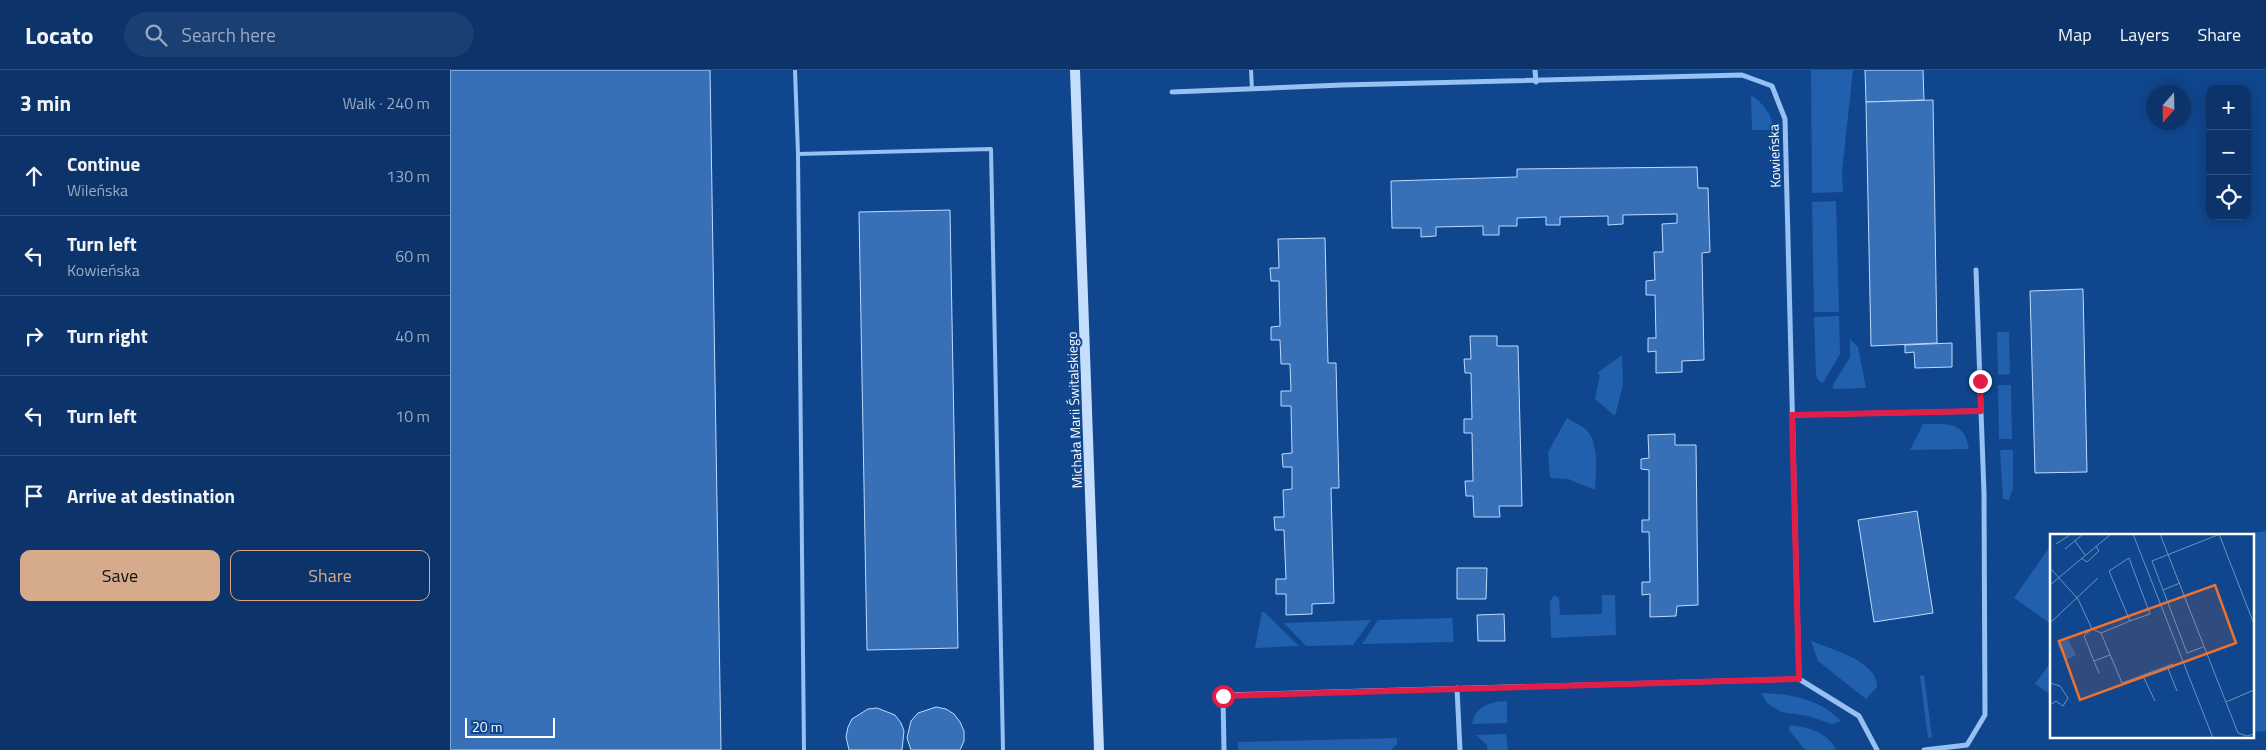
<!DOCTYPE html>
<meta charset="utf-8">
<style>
:root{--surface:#0c346a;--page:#1a3f72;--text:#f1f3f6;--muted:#9aaac1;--line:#2c4f7e;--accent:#d6ab8b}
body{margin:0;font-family:"Titillium Web",sans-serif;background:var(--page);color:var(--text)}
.controls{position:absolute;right:15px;top:15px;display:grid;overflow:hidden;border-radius:10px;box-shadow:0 2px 12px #0003}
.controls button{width:45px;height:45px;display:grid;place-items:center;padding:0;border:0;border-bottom:1px solid var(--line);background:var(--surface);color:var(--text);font:25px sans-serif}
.compass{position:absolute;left:1696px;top:15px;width:45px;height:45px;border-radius:50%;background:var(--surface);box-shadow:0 2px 12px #0003;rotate:200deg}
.scale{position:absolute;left:15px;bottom:12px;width:90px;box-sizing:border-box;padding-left:5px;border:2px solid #fff;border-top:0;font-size:14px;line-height:18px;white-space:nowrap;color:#fff;-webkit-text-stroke:4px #10468d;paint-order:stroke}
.stop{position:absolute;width:15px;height:15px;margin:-11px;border:4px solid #e11d48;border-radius:50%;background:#fff}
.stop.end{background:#e11d48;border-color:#fff;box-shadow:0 1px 5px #0008}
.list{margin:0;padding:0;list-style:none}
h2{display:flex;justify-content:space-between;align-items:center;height:65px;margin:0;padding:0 20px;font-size:21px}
h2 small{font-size:16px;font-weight:400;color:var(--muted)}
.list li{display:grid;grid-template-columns:32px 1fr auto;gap:15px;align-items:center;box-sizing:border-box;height:80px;padding:0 20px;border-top:1px solid var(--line)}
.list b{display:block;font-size:19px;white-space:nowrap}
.list p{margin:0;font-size:16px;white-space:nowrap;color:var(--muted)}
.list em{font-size:16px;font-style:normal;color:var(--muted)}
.actions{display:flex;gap:10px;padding:15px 20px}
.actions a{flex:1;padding:11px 0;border:1px solid var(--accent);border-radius:10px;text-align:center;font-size:18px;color:var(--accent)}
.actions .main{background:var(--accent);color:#111}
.icon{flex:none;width:28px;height:28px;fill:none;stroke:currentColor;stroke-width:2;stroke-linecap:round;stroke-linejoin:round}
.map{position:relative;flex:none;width:1816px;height:680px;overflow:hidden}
header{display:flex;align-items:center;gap:30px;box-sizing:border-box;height:70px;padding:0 25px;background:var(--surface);border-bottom:1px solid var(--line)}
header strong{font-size:24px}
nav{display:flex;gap:28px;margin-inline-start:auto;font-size:18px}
.search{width:350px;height:45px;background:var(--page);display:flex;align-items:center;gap:12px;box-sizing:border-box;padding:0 18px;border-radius:28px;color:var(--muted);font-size:19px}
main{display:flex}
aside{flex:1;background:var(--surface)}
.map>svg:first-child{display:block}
</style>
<header>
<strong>Locato</strong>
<div class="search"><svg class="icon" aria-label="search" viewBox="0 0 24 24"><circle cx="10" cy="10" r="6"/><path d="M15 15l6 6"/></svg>Search here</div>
<nav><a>Map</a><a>Layers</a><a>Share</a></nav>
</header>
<main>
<aside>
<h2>3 min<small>Walk · 240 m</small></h2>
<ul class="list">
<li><svg class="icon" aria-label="ahead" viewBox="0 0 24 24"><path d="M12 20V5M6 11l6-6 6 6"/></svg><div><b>Continue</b><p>Wileńska</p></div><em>130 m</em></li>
<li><svg class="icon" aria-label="left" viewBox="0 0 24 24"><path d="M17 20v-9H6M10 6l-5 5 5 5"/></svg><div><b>Turn left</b><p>Kowieńska</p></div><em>60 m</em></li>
<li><svg class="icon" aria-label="right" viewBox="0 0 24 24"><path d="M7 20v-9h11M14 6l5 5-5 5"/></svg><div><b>Turn right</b></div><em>40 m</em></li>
<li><svg class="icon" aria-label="left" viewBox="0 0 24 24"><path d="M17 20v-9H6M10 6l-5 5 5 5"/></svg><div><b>Turn left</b></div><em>10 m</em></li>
<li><svg class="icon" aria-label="arrive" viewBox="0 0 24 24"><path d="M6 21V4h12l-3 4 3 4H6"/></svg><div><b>Arrive at destination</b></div></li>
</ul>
<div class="actions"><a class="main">Save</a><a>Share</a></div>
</aside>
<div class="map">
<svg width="1816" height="680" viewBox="0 0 1816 680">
<rect width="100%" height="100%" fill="#10468d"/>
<g fill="#2160ad">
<polygon points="1361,0 1403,0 1392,101 1393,122 1362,123"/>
<path d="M1301 25C1313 33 1323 45 1323 60H1302Z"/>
<polygon points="1386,131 1389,242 1364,242 1362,132"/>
<polygon points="1389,246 1390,284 1373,313 1368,310 1366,305 1364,247"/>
<polygon points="1547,262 1559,262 1560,304 1548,305"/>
<polygon points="1400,269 1408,277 1416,318 1384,319 1382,317 1400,287"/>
<polygon points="1172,285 1173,315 1165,346 1145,329 1150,305 1147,303"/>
<polygon points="1548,315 1561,315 1562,369 1549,369"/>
<path d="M1117 348C1122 352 1129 354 1134 358 1150 370 1146 403 1145 420L1118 409 1100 408 1098 382Z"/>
<path d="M1473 354C1497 354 1515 351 1519 379L1460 380Z"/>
<polygon points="1550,380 1563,380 1563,418 1559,430 1553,429"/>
<polygon points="1816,461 1816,661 1802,662 1802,465 1786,465"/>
<polygon points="1601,475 1601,554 1564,528"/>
<polygon points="1104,525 1109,528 1110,545 1152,544 1152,525 1165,525 1166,565 1101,568 1100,532"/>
<polygon points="812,542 814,542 849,576 805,578"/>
<polygon points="1002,548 1004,572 912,574 928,550"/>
<polygon points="921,550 903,575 856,576 834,553"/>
<path d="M1361 571C1381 579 1428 591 1427 617L1416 629 1368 591Z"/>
<polygon points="1601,592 1601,625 1585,614"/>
<polygon points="1474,605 1482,667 1478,668 1470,606"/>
<path d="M1311 623C1341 624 1369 629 1391 651L1382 654 1358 646 1331 642 1317 633Z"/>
<path d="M1057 631V653L1022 654C1026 635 1040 632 1057 631Z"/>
<path d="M1340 655C1358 657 1378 662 1386 680H1355L1339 660Z"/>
<polygon points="1056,664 1058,680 1037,680 1037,675 1026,665"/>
<polygon points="947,668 947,674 941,680 788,680 788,672"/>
</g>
<g fill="#3870b7" stroke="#bedbfd">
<polygon points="0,0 260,0 271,680 0,680"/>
<polygon points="1415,0 1473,0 1474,30 1416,32"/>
<polygon points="1483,30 1487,273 1421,276 1416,32"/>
<polygon points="1247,97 1248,118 1258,118 1260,182 1252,183 1254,290 1232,291 1232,302 1206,303 1206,281 1198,282 1198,268 1206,268 1205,225 1196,225 1196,211 1205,210 1204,182 1213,182 1212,154 1227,153 1227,144 1173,145 1173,154 1158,155 1158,146 1110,147 1110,155 1096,155 1096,147 1067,148 1067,156 1049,156 1049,165 1033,165 1033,156 986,157 986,166 971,167 971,158 942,158 941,111 1067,107 1067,99"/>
<polygon points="500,140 508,578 417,580 409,142"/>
<polygon points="875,168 878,293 886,293 889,418 881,418 884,533 862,534 862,544 836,545 836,524 826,524 826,509 836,509 834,460 825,460 824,447 834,447 833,420 842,419 842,397 833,397 832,384 842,383 841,336 831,336 831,321 841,321 840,294 831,294 830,270 821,270 821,257 830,256 829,211 821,211 820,198 829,198 828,169"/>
<polygon points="1633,219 1637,402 1585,403 1580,221"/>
<polygon points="1020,266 1047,266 1047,276 1068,276 1072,436 1049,436 1050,447 1024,447 1023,426 1016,426 1015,411 1023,411 1022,363 1014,363 1014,349 1022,349 1021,303 1015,303 1014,289 1021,289"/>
<polygon points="1502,273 1502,297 1465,298 1464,282 1455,283 1455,275"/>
<polygon points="1225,364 1225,375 1246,375 1248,535 1227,536 1226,546 1200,547 1200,524 1192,525 1192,512 1200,512 1199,462 1192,462 1192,450 1199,450 1199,400 1191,399 1191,389 1199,388 1198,365"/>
<polygon points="1467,441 1483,543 1424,552 1408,450"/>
<polygon points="1007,498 1037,498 1036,529 1007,529"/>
<polygon points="1054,544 1055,571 1028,571 1027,545"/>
<polygon points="486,637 496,639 504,644 510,652 514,661 514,671 510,680 461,680 457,668 461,651 468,643"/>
<polygon points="427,638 445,645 451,653 454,661 452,680 399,680 396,667 398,657 402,649 418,639"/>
</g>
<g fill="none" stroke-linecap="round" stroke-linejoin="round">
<g stroke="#97c0f3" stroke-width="4">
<polyline points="345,0 348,84 354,680"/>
<polyline points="801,0 802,19"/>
<polyline points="348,84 541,79 553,680"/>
</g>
<g stroke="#97c0f3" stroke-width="5">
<polyline points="1085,0 1086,12"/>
<polyline points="722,22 892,15 1292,5 1322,16 1335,49 1349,609"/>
<polyline points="1342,345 1531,341 1526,200"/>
<polyline points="1007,618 1010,680"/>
<polyline points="774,680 773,625 1349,609 1409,646 1427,680"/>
<polyline points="1474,680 1517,675 1535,645 1534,423 1531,341"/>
</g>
<polyline stroke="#c6defd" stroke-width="10" points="625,0 649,680"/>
</g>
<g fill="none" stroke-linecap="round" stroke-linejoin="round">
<polyline stroke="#e11d48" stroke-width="6" points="773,626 1349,609 1342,345 1531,341 1530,311"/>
</g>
<g text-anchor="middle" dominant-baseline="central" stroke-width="4" stroke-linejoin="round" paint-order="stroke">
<g font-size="14" fill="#fff" stroke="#10468d">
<text transform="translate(1324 86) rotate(-92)">Kowieńska</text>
<text transform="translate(624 340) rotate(-92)">Michała Marii Świtalskiego</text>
</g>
</g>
<g transform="translate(1600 464)">
<rect width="204" height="204" fill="#10468d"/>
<path d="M18 105 26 121 16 126 7 110Z" fill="#2160ad"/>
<path fill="none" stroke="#7090bb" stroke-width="1" d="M83 0 163 204M110 0 188 199 197 202 204 200M169 0 204 90M25 7 35 21M6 10 21 0M15 15 33 0M31 24 37 28 49 17 46 12M0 34 28 65 42 95 51 99 80 87 100 80 79 24 59 37 80 87M0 51 61 0M113 56 130 49M0 89 48 44M42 95 34 102 44 127M51 99 72 149 123 130M153 113 137 119 102 27 170 0M117 132 127 157M49 139 44 127 60 121M93 142 105 167M0 149 10 152 18 164 13 172 6 167 0 171M176 168 204 156"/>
<path fill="#eb7230" fill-opacity="0.15" stroke="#eb7230" stroke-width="2.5" d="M165 51 186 109 30 166 9 107Z"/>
<rect width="204" height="204" fill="none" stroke="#fff" stroke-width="2.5"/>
</g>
</svg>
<div class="controls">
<button>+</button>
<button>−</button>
<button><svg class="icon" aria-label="locate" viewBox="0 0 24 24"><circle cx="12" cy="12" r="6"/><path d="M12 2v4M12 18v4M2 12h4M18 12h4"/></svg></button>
</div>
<svg class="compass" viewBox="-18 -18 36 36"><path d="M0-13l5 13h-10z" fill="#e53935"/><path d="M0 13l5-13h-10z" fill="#9aaac1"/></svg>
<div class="scale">20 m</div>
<div class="stop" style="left:773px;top:626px"></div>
<div class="stop end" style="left:1530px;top:311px"></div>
</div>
</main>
